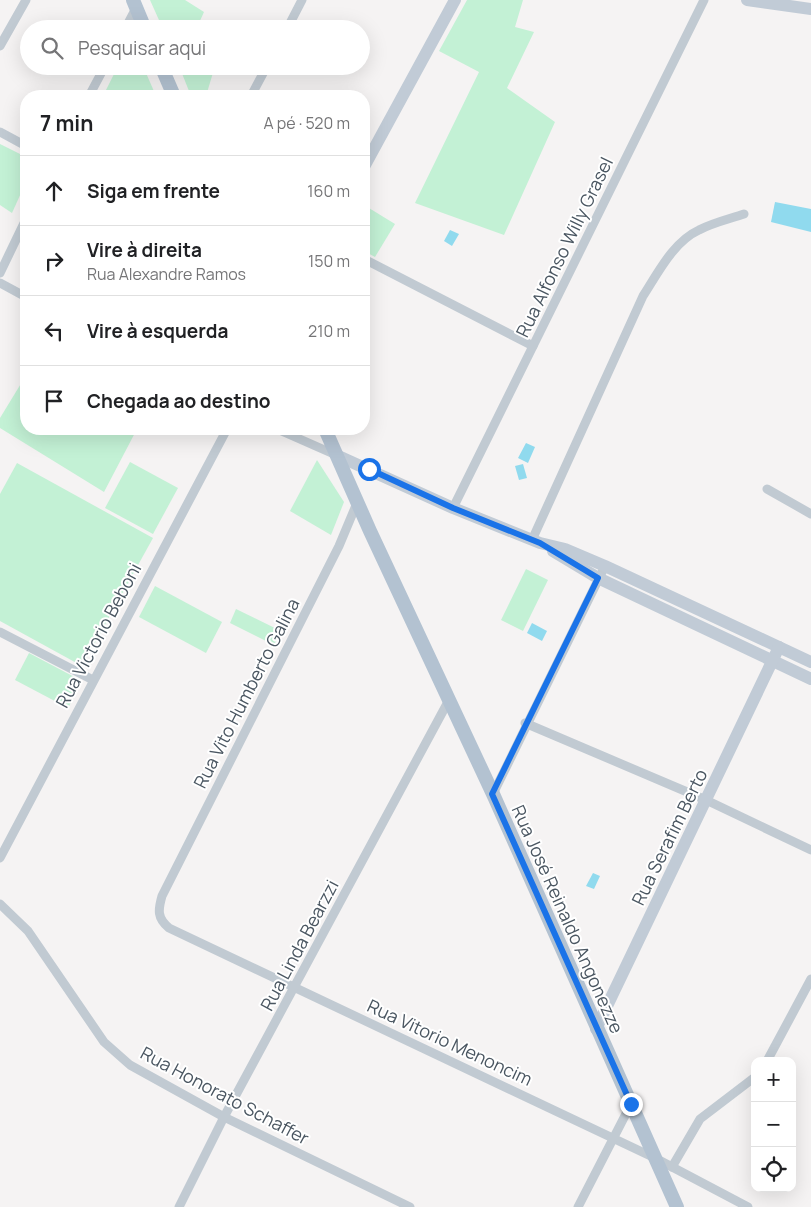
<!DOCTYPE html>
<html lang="pt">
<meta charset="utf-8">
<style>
:root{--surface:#fff;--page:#f6f6f6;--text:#202124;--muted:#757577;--line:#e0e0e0}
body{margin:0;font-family:Manrope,sans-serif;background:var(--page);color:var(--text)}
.controls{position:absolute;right:15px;bottom:15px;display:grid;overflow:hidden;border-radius:10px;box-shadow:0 5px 20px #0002}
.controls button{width:45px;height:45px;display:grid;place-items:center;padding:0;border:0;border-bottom:1px solid var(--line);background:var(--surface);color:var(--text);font:25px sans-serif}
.stop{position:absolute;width:15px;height:15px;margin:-11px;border:4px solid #1a73e8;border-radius:50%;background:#fff}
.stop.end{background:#1a73e8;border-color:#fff;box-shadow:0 1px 5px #0008}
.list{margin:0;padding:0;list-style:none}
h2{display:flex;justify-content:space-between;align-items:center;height:65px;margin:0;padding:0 20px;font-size:21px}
h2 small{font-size:16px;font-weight:400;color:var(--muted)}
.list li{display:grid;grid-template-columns:32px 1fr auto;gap:15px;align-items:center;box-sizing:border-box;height:70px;padding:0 20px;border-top:1px solid var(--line)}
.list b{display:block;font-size:19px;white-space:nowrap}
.list p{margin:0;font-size:16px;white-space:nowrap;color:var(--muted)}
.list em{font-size:16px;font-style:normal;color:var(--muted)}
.icon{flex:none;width:28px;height:28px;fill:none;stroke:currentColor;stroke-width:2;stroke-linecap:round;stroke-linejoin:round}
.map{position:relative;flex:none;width:811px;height:1207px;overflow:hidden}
.search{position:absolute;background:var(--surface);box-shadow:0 5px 20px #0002;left:20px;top:20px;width:350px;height:55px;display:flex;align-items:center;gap:12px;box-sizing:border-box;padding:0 18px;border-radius:28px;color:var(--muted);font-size:19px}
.panel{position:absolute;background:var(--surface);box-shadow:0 5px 20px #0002;left:20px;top:90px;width:350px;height:345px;border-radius:20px}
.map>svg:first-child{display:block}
</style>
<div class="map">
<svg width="811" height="1207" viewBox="0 0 811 1207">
<rect width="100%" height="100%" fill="#f5f3f3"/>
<g fill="#c3f1d5">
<polygon points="150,0 185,0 204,12 199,23 208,29 163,29"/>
<polygon points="467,0 523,0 515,27 534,32 507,88 555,122 504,235 415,203 479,72 439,51"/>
<polygon points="118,66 143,66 156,96 103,96"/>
<polygon points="179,66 215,66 206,96 191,96"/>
<polygon points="0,144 26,157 26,182 12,213 0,205"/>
<polygon points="364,205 395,224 375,257 364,251"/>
<polygon points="25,377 26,429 137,429 104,492 0,428 0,418"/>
<polygon points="317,460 344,502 331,535 290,511"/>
<polygon points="130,462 178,488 153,534 105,508"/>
<polygon points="17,463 153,538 82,666 0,621 0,494"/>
<polygon points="526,569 548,580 523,631 501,620"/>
<polygon points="155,586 222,622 206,653 139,617"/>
<polygon points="236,609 281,631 274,645 230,623"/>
<polygon points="29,653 82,681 68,708 15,680"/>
</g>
<g fill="#90daee">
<polygon points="775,202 811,209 811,232 771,222"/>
<polygon points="450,230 459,234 452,246 444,241"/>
<polygon points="526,443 535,447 528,463 518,458"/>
<polygon points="523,464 527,478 519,480 515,466"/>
<polygon points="532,623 547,631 542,641 527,633"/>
<polygon points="593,873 600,876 594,889 586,886"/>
</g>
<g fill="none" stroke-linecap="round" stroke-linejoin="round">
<g stroke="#c1cad2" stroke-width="9">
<polyline points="125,29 136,8"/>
<polyline points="287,29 302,0"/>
<polyline points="0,46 26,0"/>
<polyline points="89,96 105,66"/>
<polyline points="251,96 267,66"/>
<polyline points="0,132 26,146"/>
<polyline points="364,259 533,346"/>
<polyline points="0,273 26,219"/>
<polyline points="0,283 26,297"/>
<polyline points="277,429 336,455"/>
<polyline points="767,489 811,514"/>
<path d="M357 503 339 546 162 896C158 910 157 918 169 928L657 1159 748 1207"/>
<polyline points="453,508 704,0"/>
<path d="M532 540 643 296C658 273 673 242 699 230 712 223 729 219 744 214"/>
<polyline points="0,632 93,680"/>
<polyline points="525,723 706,800 811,850"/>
<polyline points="493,794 605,566"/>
<polyline points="0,858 227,429"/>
<polyline points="0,904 28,931 104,1042 130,1065 224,1117 410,1207"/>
<polyline points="767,1061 811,979"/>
<polyline points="672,1167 700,1119 755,1077"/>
<polyline points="179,1207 224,1117 449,700"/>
<polyline points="578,1207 631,1104"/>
</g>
<g stroke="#c1cbd6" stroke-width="12">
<polyline points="747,0 811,9"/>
<polyline points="364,167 455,0"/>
<polyline points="336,455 453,508 540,543 565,549 605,566 811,662"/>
<polyline points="553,551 598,578 811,679"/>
<polyline points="596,1029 779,647"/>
</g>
<g stroke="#b3c2d1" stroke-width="14">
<polyline points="133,0 145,29"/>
<polyline points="161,66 174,96"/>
<polyline points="325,429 370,531 493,794 677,1207"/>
</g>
</g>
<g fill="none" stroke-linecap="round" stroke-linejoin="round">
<polyline stroke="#1a73e8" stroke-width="6" points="369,469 453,508 540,543 598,578 492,794 631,1104"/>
</g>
<g text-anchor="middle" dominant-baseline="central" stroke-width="4" stroke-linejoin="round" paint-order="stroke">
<g font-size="18" fill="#4a5661" stroke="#fff">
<text transform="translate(564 247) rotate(-64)">Rua Alfonso Willy Grasel</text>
<text transform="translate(98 635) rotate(-62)">Rua Victorio Beboni</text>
<text transform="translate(246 693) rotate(-63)">Rua Vito Humberto Galina</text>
<text transform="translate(669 837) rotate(-64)">Rua Serafim Berto</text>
<text transform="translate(568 919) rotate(66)">Rua José Reinaldo Angonezze</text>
<text transform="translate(299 945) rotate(-62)">Rua Linda Bearzzi</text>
<text transform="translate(450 1042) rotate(25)">Rua Vitorio Menoncim</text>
<text transform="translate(225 1095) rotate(28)">Rua Honorato Schaffer</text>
</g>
</g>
</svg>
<div class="controls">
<button>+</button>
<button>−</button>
<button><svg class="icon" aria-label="locate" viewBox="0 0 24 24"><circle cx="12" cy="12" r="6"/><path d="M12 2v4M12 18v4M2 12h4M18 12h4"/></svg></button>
</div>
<div class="stop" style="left:369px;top:469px"></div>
<div class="stop end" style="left:631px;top:1104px"></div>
<div class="search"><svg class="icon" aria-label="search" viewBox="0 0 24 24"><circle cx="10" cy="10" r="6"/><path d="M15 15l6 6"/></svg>Pesquisar aqui</div>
<section class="panel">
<h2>7 min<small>A pé · 520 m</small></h2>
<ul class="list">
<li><svg class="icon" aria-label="ahead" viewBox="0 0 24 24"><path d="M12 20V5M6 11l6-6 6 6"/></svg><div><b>Siga em frente</b></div><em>160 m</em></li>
<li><svg class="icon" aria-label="right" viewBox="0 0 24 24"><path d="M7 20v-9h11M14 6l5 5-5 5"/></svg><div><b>Vire à direita</b><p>Rua Alexandre Ramos</p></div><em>150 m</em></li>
<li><svg class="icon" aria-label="left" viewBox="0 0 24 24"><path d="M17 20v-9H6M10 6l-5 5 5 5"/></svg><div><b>Vire à esquerda</b></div><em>210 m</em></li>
<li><svg class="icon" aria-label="arrive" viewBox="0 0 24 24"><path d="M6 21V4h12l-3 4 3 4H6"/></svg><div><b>Chegada ao destino</b></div></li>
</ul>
</section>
</div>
